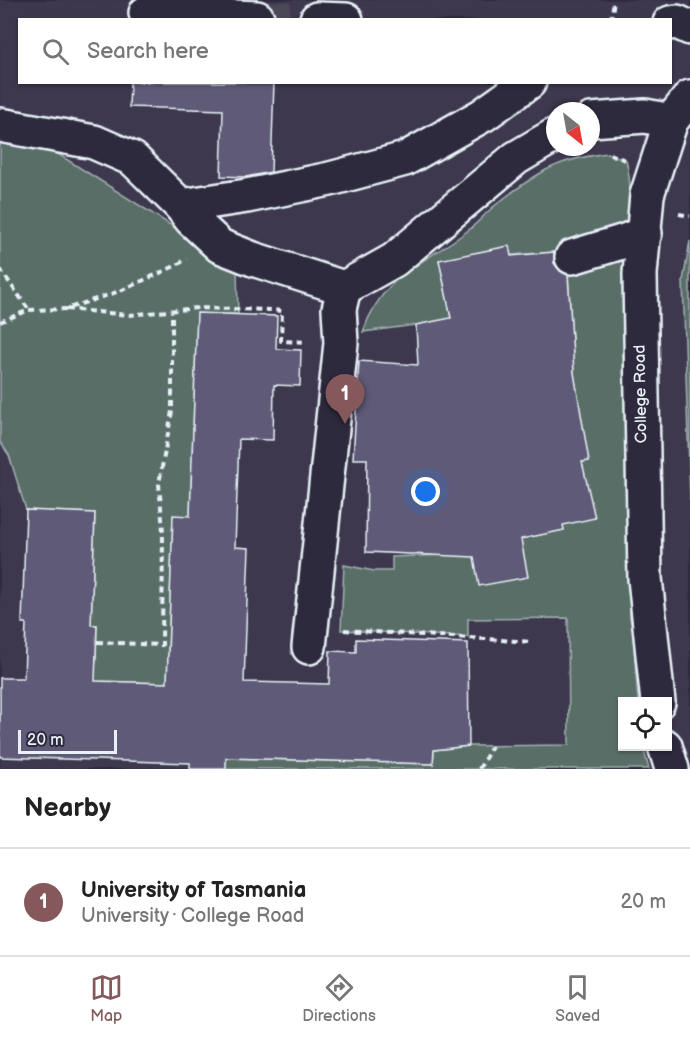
<!DOCTYPE html>
<meta charset="utf-8">
<style>
:root{--surface:#fff;--page:#f6f6f6;--text:#222;--muted:#767676;--line:#e0e0e0;--accent:#85585c}
body{margin:0;font-family:"Balsamiq Sans",sans-serif;background:var(--page);color:var(--text)}
.controls{position:absolute;right:18px;bottom:18px;display:grid;overflow:hidden;border-radius:0px;box-shadow:0 2px 4px #0004}
.controls button{width:54px;height:54px;display:grid;place-items:center;padding:0;border:0;border-bottom:2px solid var(--line);background:var(--surface);color:var(--text);font:30px sans-serif}
.compass{position:absolute;left:546px;top:102px;width:54px;height:54px;border-radius:50%;background:var(--surface);box-shadow:0 2px 4px #0004;rotate:149deg}
.scale{position:absolute;left:18px;bottom:15px;width:99px;box-sizing:border-box;padding-left:6px;border:3px solid #e8f1f8;border-top:0;font-size:16px;line-height:21px;white-space:nowrap;color:#e8f1f8;-webkit-text-stroke:4px #2f2a3d;paint-order:stroke}
.you{position:absolute;left:426px;top:492px;width:21px;height:21px;margin:-15px;border:4px solid #fff;border-radius:50%;background:#1a73e8;box-shadow:0 0 0 9px #1a73e833}
.badge{display:grid;place-items:center;width:39px;height:39px;border-radius:50%;background:var(--accent);color:#fff;font-size:20px;font-weight:700}
.pin{position:absolute;translate:-50% -50px;filter:drop-shadow(0 2px 3px #0008)}
.pin::after{content:'';position:absolute;top:32px;width:21px;height:18px;background:inherit;clip-path:polygon(0 0,100% 0,50% 100%)}
.list{margin:0;padding:0;list-style:none}
h2{display:flex;justify-content:space-between;align-items:center;height:78px;margin:0;padding:0 24px;font-size:26px}
h2 small{font-size:20px;font-weight:400;color:var(--muted)}
.list li{display:grid;grid-template-columns:39px 1fr auto;gap:18px;align-items:center;box-sizing:border-box;height:108px;padding:0 24px;border-top:2px solid var(--line)}
.list b{display:block;font-size:22px;white-space:nowrap}
.list p{margin:0;font-size:20px;white-space:nowrap;color:var(--muted)}
.list em{font-size:20px;font-style:normal;color:var(--muted)}
.icon{flex:none;width:33px;height:33px;fill:none;stroke:currentColor;stroke-width:2;stroke-linecap:round;stroke-linejoin:round}
.map{position:relative;flex:none;width:690px;height:769px;overflow:hidden}
.search{position:absolute;background:var(--surface);box-shadow:0 2px 4px #0004;left:18px;right:18px;top:18px;height:66px;display:flex;align-items:center;gap:15px;box-sizing:border-box;padding:0 21px;border-radius:0px;color:var(--muted);font-size:22px}
.sheet{height:186px;background:var(--surface)}
nav{display:flex;justify-content:space-around;align-items:center;box-sizing:border-box;height:84px;border-top:2px solid var(--line);background:var(--surface);font-size:16px;color:var(--muted)}
nav a{display:grid;justify-items:center;gap:3px}
nav .on{color:var(--accent)}
.map>svg:first-child{display:block}
</style>
<div class="map">
<svg width="690" height="769" viewBox="0 0 690 769">
<rect width="100%" height="100%" fill="#2f2a3d"/>
<filter id="ink" filterUnits="userSpaceOnUse"><feTurbulence type="fractalNoise" baseFrequency=".0167" numOctaves="2"/><feDisplacementMap in="SourceGraphic" scale="12" xChannelSelector="R" yChannelSelector="G"/><feConvolveMatrix kernelMatrix="1 2 1 2 8 2 1 2 1" color-interpolation-filters="sRGB"/></filter>
<g filter="url(#ink)">
<path fill="#3d384e" fill-rule="evenodd" d="M0 0H690V769H0ZM20 20H670V82H20ZM555 111H591V147H555ZM622 702H668V746H622Z"/>
<g fill="#5a6e68" stroke="#a1b0b0" stroke-width="1.5">
<polygon points="0,138 47,147 237,267 238,314 197,314 190,516 173,516 167,683 89,681 96,662 97,625 91,625 95,513 26,510 9,455 0,442"/>
<path d="M607 153 626 160C632 185 631 206 626 231L567 251 439 260 451 318 415 325 363 332C382 275 422 265 466 232 476 225 484 215 493 207 509 194 528 180 546 170 564 160 587 156 607 153Z"/>
<polygon points="690,241 690,501 683,281"/>
<polygon points="624,251 630,618 633,633 638,701 622,702 622,746 643,747 649,769 226,769 226,758 433,764 434,750 469,746 569,745 568,618 468,619 468,637 341,630 344,565 374,571 392,571 392,557 445,555 564,530 553,475 556,466 588,461 574,373 568,269"/>
</g>
<g fill="#5f5a77" stroke="#e8f1f8" stroke-width="1.5">
<polygon points="130,82 274,82 271,172 246,177 221,176 223,110 129,107"/>
<polygon points="509,246 511,256 554,252 554,263 560,271 568,275 574,373 589,461 582,462 595,518 563,525 564,530 521,539 528,577 479,586 474,557 366,552 367,459 353,459 359,361 418,365 416,325 451,318 439,260"/>
<polygon points="197,313 277,316 276,349 301,350 300,386 274,385 273,440 239,439 235,547 249,548 244,682 329,684 330,651 356,652 356,639 468,643 469,746 434,750 433,764 226,758 226,769 190,769 190,763 0,757 0,678 24,678 26,623 22,623 26,510 95,513 91,625 97,625 95,681 167,683 173,515 190,516"/>
</g>
<g fill="none" stroke-linecap="round" stroke-linejoin="round">
<polyline stroke="#4b4859" stroke-width="33" stroke-dasharray="33 16" stroke-linecap="butt" points="257,18 317,19"/>
<g stroke="#e8f1f8" stroke-width="38">
<g id="minor">
<polyline points="146,13 257,18"/>
<polyline points="317,19 346,20"/>
<polyline points="670,23 677,22 690,28"/>
<polyline points="591,120 645,116 671,121"/>
<polyline points="0,125 94,142 133,159 181,206 191,219 220,246 253,259 344,288 394,260 516,158 555,135"/>
<polyline points="181,206 247,196 330,179 405,159 483,115 529,82"/>
<polyline points="572,257 625,241 645,233"/>
<polyline points="309,647 341,343 339,309 344,288"/>
<polyline points="658,702 645,578 640,274 647,195 671,121 690,97"/>
<polyline points="665,746 672,769"/>
</g>
</g>
<g stroke="#e8f1f8" stroke-width="4" stroke-dasharray="6 4.5" stroke-linecap="butt">
<polyline points="611,20 614,0"/>
<polyline points="610,154 625,160"/>
<polyline points="679,214 690,216"/>
<polyline points="0,269 29,310"/>
<polyline points="66,309 129,315 197,308 272,310 282,311 281,341 307,342"/>
<polyline points="0,322 29,310 66,309 120,291 175,266 187,259"/>
<polyline points="344,630 532,642"/>
<polyline points="97,642 162,645 163,531 159,484 172,411 172,311"/>
<polyline points="479,769 492,746"/>
</g>
<use href="#minor" stroke="#2f2a3d" stroke-width="33"/>
</g>
</g>
<g text-anchor="middle" dominant-baseline="central" stroke-width="4.5" stroke-linejoin="round" paint-order="stroke">
<g font-size="16" fill="#e8f1f8" stroke="#2f2a3d">
<text transform="translate(641 394) rotate(-91)">College Road</text>
</g>
</g>
</svg>
<div class="controls">
<button><svg class="icon" aria-label="locate" viewBox="0 0 24 24"><circle cx="12" cy="12" r="6"/><path d="M12 2v4M12 18v4M2 12h4M18 12h4"/></svg></button>
</div>
<svg class="compass" viewBox="-18 -18 36 36"><path d="M0-13l5 13h-10z" fill="#e53935"/><path d="M0 13l5-13h-10z" fill="#767676"/></svg>
<div class="scale">20 m</div>
<div class="you"></div>
<div class="pin badge" style="left:345px;top:424px">1</div>
<div class="search"><svg class="icon" aria-label="search" viewBox="0 0 24 24"><circle cx="10" cy="10" r="6"/><path d="M15 15l6 6"/></svg>Search here</div>
</div>
<section class="sheet">
<h2>Nearby<small></small></h2>
<ul class="list">
<li><span class="badge">1</span><div><b>University of Tasmania</b><p>University · College Road</p></div><em>20 m</em></li>
</ul>
</section>
<nav>
<a class="on"><svg class="icon" aria-label="map" viewBox="0 0 24 24"><path d="M3 6l6-2 6 2 6-2v14l-6 2-6-2-6 2zM9 4v14M15 6v14"/></svg>Map</a>
<a><svg class="icon" aria-label="directions" viewBox="0 0 24 24"><path d="M12 3l9 9-9 9-9-9zM9 14v-3h6M13 9l2 2-2 2"/></svg>Directions</a>
<a><svg class="icon" aria-label="saved" viewBox="0 0 24 24"><path d="M7 4h10v16l-5-4-5 4z"/></svg>Saved</a>
</nav>
